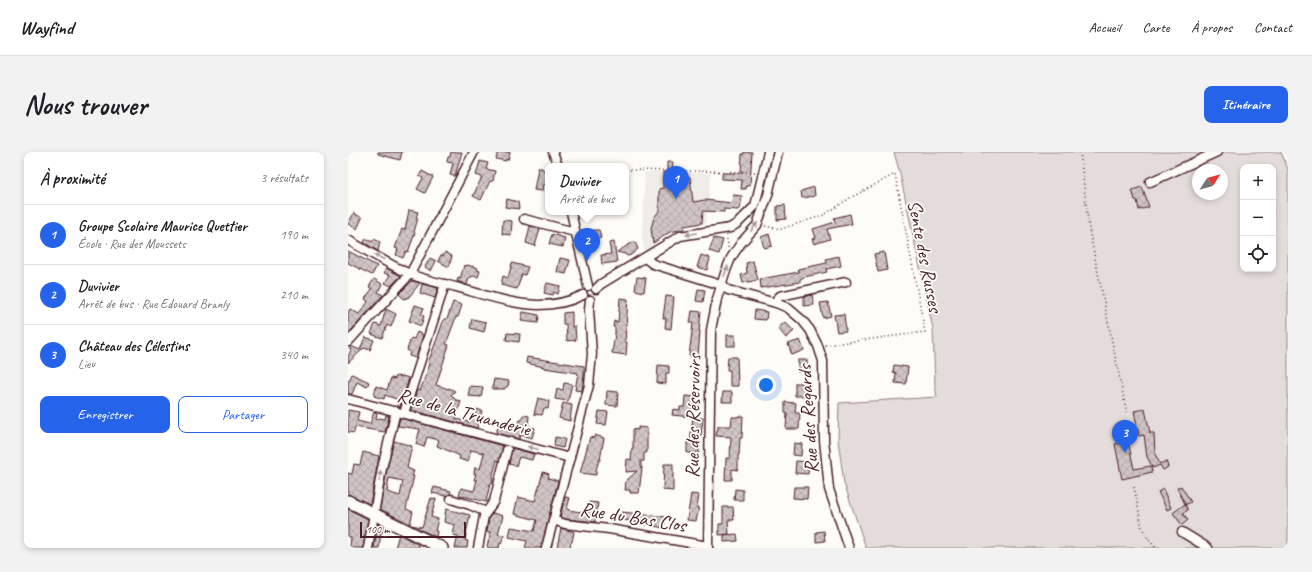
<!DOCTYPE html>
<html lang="fr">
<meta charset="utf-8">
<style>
:root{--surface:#fff;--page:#f2f2f2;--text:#202124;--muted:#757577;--line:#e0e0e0;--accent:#2563eb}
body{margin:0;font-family:Caveat,sans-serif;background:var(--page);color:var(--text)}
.controls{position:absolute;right:12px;top:12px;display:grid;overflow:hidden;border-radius:8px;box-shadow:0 2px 6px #0003}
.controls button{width:36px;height:36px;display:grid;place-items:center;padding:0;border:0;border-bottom:1px solid var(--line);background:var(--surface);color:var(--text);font:20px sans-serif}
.compass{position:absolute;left:844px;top:12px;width:36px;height:36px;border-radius:50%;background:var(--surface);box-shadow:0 2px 6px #0003;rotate:54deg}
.scale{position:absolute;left:12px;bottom:10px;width:106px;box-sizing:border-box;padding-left:4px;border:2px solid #4a1f2b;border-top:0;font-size:11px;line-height:14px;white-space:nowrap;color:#4a1f2b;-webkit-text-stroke:3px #fdfcf7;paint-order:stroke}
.you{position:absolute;left:418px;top:233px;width:14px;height:14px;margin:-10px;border:3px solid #fff;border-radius:50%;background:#1a73e8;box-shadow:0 0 0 6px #1a73e833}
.badge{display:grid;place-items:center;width:26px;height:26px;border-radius:50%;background:var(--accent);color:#fff;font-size:13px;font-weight:700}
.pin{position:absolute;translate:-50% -33px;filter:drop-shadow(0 1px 2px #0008)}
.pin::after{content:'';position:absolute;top:21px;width:14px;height:12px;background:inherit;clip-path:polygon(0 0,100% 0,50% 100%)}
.popup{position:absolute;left:197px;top:11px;width:84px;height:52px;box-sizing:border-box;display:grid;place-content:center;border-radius:8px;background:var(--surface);filter:drop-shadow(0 1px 3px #0005);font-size:13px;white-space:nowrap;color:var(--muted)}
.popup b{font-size:15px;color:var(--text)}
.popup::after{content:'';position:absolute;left:50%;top:100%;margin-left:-8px;border:8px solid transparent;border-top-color:var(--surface)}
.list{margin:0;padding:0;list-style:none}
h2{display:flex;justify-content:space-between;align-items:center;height:52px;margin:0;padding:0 16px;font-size:17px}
h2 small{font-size:13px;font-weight:400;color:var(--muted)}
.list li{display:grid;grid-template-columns:26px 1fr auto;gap:12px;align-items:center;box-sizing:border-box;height:60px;padding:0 16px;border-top:1px solid var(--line)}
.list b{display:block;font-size:15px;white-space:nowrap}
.list p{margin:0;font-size:13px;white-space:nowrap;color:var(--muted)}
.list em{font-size:13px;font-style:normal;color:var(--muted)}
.actions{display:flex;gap:8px;padding:12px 16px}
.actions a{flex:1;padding:9px 0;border:1px solid var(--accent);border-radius:8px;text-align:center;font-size:14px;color:var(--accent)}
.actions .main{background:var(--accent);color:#fff}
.icon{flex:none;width:22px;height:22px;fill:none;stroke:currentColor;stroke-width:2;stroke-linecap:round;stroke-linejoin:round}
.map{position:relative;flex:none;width:940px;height:396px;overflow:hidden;border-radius:8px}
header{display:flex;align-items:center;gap:24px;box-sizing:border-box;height:56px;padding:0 20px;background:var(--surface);border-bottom:1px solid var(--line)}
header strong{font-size:19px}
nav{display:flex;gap:22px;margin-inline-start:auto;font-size:14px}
.intro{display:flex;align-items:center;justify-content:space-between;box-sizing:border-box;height:96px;padding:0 24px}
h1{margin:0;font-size:28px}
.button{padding:10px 18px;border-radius:8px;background:var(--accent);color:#fff;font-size:14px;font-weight:700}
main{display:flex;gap:24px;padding:0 24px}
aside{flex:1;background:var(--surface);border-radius:8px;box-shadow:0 2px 6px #0003}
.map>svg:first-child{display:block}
</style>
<header>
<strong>Wayfind</strong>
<nav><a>Accueil</a><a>Carte</a><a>À propos</a><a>Contact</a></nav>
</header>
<div class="intro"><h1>Nous trouver</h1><a class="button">Itinéraire</a></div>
<main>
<aside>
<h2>À proximité<small>3 résultats</small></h2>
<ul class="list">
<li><span class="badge">1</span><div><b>Groupe Scolaire Maurice Quettier</b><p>École · Rue des Moussets</p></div><em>190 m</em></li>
<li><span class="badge">2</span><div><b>Duvivier</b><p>Arrêt de bus · Rue Edouard Branly</p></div><em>210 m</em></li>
<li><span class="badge">3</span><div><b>Château des Célestins</b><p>Lieu</p></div><em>340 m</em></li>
</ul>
<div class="actions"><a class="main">Enregistrer</a><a>Partager</a></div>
</aside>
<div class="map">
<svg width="940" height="396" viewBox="0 0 940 396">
<defs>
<pattern id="building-cross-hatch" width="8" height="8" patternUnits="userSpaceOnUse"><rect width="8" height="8" fill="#d0c5c4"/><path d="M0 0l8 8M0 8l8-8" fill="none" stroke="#b4a9a9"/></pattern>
</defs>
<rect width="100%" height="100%" fill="#fdfcf7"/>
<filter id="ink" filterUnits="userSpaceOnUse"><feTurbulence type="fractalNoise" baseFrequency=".025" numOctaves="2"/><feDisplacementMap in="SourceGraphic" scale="8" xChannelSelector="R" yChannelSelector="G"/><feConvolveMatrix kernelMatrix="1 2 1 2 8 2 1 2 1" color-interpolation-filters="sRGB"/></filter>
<g filter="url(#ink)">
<polygon fill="#f0ece8" points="297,20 363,21 358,71 354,71 336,74 336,77 322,80 314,85 297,101 294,86"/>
<path fill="#e3dcda" stroke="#967e82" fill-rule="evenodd" d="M546 0H933L940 17V396H518L496 331 490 288 491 251 589 245 587 234 585 177 552 22ZM895 15H925V117H895ZM850 18H874V42H850Z"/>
<g fill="url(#building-cross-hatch)" stroke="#4a1f2b" fill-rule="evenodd">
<polygon points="30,0 54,0 52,8 30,2"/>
<polygon points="103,0 114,0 107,24 102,23 105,11 99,10 100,5 102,5"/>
<polygon points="150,0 162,0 160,8 158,7 158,9 148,7"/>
<polygon points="396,0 404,0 402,33 399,33 398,37 393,37 394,28 374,27 374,21 393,21 394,2 396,2"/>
<polygon points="132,9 140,11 138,17 147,19 145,29 142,29 133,48 125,44 134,25 128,23"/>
<polygon points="319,10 325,10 324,23 342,25 345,50 357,48 384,51 385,43 394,44 392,57 390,57 390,58 376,57 376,60 355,59 354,71 336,74 336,77 322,80 305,91 303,76 306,66 311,59 311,37 315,36 315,20 319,20"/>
<polygon points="190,16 194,16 198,21 200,21 200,33 195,32 194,39 186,38"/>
<polygon points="74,19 85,25 77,41 69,37 75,26 71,24"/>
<polygon points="466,35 467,44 454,46 453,39"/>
<polygon points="794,35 801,55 791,58 789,48 787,48 784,38"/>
<polygon points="159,47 170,50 171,57 157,55"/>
<polygon points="437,53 438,67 429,68 429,54"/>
<polygon points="61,58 70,60 68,66 70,66 66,80 67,81 60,100 58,99 55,106 48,103 50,97 47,96 54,77 57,78"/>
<polygon points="6,61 14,66 9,77 0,72"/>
<polygon points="502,62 504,72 479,77 482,87 466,92 464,87 468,86 465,77 487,70 486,66"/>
<polygon points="155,68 164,69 163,83 154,82"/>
<polygon points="182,74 192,77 187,94 178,91"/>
<polygon points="247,78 251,78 253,86 242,89 239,80"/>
<polygon points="204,82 217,86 215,95 201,92"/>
<polygon points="421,82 424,94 416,96 413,85"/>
<polygon points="18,86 24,90 26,87 32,90 30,99 16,91"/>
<polygon points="366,86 375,88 371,102 361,99"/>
<polygon points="266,90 269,110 254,112 253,103 263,102 261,91"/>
<polygon points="285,90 287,90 290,97 283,103 279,104 277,102 269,100"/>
<polygon points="0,99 29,114 24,123 0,111"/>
<polygon points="97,100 104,104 101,115 90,109 93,103 95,104"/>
<polygon points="536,100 539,118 530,120 526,102"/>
<polygon points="353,103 362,106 359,118 349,115"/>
<polygon points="491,104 493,114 478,117 479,120 456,125 452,127 452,130 413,136 412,127 451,120 450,117 479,111 478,107"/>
<polygon points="82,106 88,109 83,119 77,115"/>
<polygon points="212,106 222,108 218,122 209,120"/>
<polygon points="405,109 410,128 395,131 393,123 399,121 398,111"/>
<polygon points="164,111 180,115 177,123 174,122 169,137 153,133 155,124 160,126"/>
<polygon points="116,113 119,114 119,113 130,116 129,118 132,119 130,125 125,124 121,126 119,133 109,129 110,126 112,127"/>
<polygon points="38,116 53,124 43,134 37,131 42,123 36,121"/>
<polygon points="289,125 298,126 296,140 287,138"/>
<polygon points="26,127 34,132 30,140 35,143 0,182 0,161 2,157 11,162 20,150 17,147 24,137 21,135"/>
<polygon points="64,129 72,131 61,145 56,147 51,142"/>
<polygon points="199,131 212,134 210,142 206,140 205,143 196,141"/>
<polygon points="74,132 90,136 87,146 72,141"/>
<polygon points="350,137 357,138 355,150 348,149"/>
<polygon points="464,143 466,153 456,154 456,145"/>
<polygon points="318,144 326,145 323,177 317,176 318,166 315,166"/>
<polygon points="272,146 280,147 277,190 279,190 278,203 264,201 267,182 267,175 265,175 266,169 270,170"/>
<polygon points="105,150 114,153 110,165 108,165 98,192 101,193 88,233 101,237 101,236 107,239 103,243 108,248 113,249 108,267 121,270 124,262 127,263 129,257 134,259 129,276 63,258 69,238 72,239 82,212 80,211 91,181 96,167 99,167"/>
<polygon points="480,150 483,164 475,166 472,151"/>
<polygon points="67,153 76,156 73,163 76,164 73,174 61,169"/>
<polygon points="38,157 48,162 43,175 39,173 34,186 23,182 27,172 33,174"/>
<polygon points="407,158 419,160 418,168 406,167"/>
<polygon points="344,159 353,160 351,179 352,179 350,205 341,204 345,171 342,171"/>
<polygon points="175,160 191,163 190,171 173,169"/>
<polygon points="224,160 224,175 227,174 228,188 219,189 218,172 215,172 215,161"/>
<polygon points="496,162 498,179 489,180 486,163"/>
<polygon points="124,167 138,170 136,180 122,176"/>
<polygon points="437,170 446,179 438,186 430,176"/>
<polygon points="69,180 75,183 68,206 61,204 62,200 59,198 63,186 66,187"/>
<polygon points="159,181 172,182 171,190 158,188"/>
<rect x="379" y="183" width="8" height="11"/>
<polygon points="17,185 26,188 22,198 16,196 0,211 0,205 3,198 1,195 3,194 12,198"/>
<polygon points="452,188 456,198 444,203 440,192"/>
<polygon points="179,205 236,214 236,222 234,239 227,238 230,221 196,216 196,215 178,211"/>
<polygon points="380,205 389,205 390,234 382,234 382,218 379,218"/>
<rect x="450" y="208" width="9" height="12"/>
<polygon points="310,213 321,214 321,221 318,221 318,232 309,231"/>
<polygon points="546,213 560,215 558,232 547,231 548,221 545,220"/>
<polygon points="4,222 21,230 19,235 9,230 4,242 0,242 0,228 1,229"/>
<polygon points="48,224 54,225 54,224 61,226 52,255 49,254 51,248 37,243 36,247 26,244 28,234 39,238 43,226 47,227"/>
<polygon points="146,227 161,229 160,234 156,237 144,237"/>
<polygon points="216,231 224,232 220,249 207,247 209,237 215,238"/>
<polygon points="447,231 454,231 454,233 457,234 457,244 447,244"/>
<polygon points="122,234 135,235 133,245 120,244"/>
<polygon points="259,239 270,240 269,254 258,253"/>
<polygon points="375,240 384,240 384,250 374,250"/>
<polygon points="337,244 347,245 346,254 344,253 343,265 324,263 325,257 332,258 332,255 336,255"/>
<polygon points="190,246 201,249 200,257 196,256 194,263 186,262"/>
<polygon points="437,250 448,251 447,261 452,261 451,277 438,277 439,261 437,261"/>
<polygon points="215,251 224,253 222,269 211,266"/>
<polygon points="797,257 802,281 806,281 807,302 812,312 818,309 820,315 815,318 812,313 805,316 799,305 796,283 791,284 786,259"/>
<polygon points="0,258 11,260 9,269 22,272 26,260 29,261 28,267 30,267 31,266 37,267 38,263 41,264 37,280 7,275 6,281 0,280"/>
<polygon points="251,259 260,260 258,273 249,272"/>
<polygon points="175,263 181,264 180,274 187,276 184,286 172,283 171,287 148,281 151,272 170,277 172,268 174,268"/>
<polygon points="390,264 395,264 394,286 392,286 391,303 390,303 390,318 384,317 384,328 377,328 378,306 382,306 383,285 368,284 369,278 370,278 370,274 383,274 384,265 390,265"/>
<polygon points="345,265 355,266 353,284 351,284 351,301 339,301 339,290 342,290"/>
<polygon points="52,266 155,294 151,309 149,308 144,326 145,326 144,332 142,332 138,350 111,343 113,336 126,339 129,328 126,328 128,322 126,322 127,315 132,317 136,301 123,298 120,310 111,307 112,304 101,299 89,294 91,288 79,285 76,295 68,292 72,277 50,274"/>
<polygon points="290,275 299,276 299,298 298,301 296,301 296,309 293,309 293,316 294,315 291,341 282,341 282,338 277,338 278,329 289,319 278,320 279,307 283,308 284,296 285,296 285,277 290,278"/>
<polygon points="247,283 256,286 252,308 251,308 248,318 248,323 232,321 242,285 246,286"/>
<polygon points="207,285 217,287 215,296 206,294"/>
<path d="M46 289 64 294 59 316 66 319 64 324H66L58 357 65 360 62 372 32 357 39 317ZM41 326 55 329 52 344 39 340Z"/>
<polygon points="780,289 786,317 803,314 804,320 774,327 767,292"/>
<polygon points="446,291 454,292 453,304 445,303"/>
<polygon points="164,296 186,302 184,308 171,305 168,314 161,312"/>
<polygon points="15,300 31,304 22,352 0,342 0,321 4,322 6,312 12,313"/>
<polygon points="448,309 461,310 460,322 447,321"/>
<polygon points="316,312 325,312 325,339 315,338"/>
<polygon points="195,320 201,322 200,326 210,329 193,396 177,396 179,389 161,385 163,375 186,379 189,368 166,362 170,345 187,349"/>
<polygon points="833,334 843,350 839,352 837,352 829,336"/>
<polygon points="86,335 103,339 102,342 98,344 84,341"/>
<polygon points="446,335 460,335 459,347 445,346"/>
<polygon points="387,337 395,338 395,348 386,348"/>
<polygon points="815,337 823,356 819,358 810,340"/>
<polygon points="343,342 351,343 349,356 351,356 348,369 339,368"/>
<polygon points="217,345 222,346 219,356 220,357 220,358 240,361 241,350 250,351 247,370 218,367 212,365"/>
<polygon points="83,346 88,347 83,365 90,367 87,379 89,379 88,385 63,373 74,375"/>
<polygon points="837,352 840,358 835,361 840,368 834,373 825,361"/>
<polygon points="375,355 385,355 386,368 380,368 381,382 371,383 371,372 375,372"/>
<polygon points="0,357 20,367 15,396 2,396 3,385 0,385"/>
<polygon points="98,357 122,363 117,388 120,389 119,396 107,396 110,384 105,383 107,373 96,370"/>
<polygon points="274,360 292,362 292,361 318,365 316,376 272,367"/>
<polygon points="145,361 155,364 150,382 156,383 153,392 152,391 151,396 140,396 140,395 139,394 143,380 139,380 141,366"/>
<polygon points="30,372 37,376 35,380 33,380 31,396 26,396"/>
<polygon points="213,376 226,380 224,390 223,390 222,396 209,396"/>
<polygon points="476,379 477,389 468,390 468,380"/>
<polygon points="51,382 71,393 71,396 47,396"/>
<polygon points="389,382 390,389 376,390 376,383"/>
</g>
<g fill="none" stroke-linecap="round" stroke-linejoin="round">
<g stroke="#4a1f2b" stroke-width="11">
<g id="minor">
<polyline points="205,0 210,14"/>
<polyline points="802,30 869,0"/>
<polyline points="223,60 240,134"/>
<polyline points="176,67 227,80"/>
<path d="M0 88C19 99 42 113 62 122 76 128 93 131 108 135 151 147 193 164 235 143"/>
<polyline points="297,106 305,112 373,133 380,138 428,151 440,156 454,168 462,178 470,194 475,209 476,288 481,337 501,396"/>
<polyline points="248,137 253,132 332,84 382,76 390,71 407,54 420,0"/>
<polyline points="428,151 429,147 432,144 498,130"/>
<polyline points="0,190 62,122 126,0"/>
<polyline points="0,247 222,306"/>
<polyline points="56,261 97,132"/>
<polyline points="103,347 122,353 138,360"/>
<polyline points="205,368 217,372 261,377 360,394"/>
<polyline points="834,380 860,396"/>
<polyline points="20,396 34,316 48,259"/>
<polyline points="130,396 136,364 146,349 159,298"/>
<polyline points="198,396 241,233 244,202 241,158 242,148"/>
<polyline points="360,396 363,178 369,147 377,121 383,106 393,91 409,73 420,43 430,0"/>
</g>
</g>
<g stroke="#4a1f2b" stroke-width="14">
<polyline id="major" points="0,349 94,396"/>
</g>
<g stroke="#4a1f2b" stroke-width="1.5" stroke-dasharray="1 3" stroke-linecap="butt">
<polyline points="732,0 741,77 779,262"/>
<polyline points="278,18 408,20"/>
<polyline points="417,74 433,77 476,63 502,46 547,22 577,180 477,193"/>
<path d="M379 83C378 88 381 92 380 97"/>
<polyline points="786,335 794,376 801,388 808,396"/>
</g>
<use href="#minor" stroke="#fdfcf7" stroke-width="8"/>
<use href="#major" stroke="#fdfcf7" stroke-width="11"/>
</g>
<defs><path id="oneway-solid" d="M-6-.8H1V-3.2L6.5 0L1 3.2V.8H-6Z"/></defs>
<g fill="#ac999b">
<use href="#oneway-solid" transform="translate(406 75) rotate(-53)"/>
<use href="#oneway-solid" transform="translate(343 82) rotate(170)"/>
<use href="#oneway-solid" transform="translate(31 105) rotate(-152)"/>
<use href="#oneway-solid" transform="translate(378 119) rotate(-70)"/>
<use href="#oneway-solid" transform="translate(185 296) rotate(-165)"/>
<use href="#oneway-solid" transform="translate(32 324) rotate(-81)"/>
</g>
</g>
<g text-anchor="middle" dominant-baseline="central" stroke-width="3.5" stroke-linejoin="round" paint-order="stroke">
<g font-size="20" fill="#4a1f2b" stroke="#fdfcf7">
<text transform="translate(577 104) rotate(79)">Sente des Russes</text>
<text transform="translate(116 260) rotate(15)">Rue de la Truanderie</text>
<text transform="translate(345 264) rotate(-89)">Rue des Réservoirs</text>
<text transform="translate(460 267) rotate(-94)">Rue des Regards</text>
<text transform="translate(285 365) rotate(9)">Rue du Bas Clos</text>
</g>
</g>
</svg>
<div class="controls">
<button>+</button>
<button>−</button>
<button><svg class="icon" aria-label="locate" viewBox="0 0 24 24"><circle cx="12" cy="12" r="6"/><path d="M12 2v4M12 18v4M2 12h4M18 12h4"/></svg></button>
</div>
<svg class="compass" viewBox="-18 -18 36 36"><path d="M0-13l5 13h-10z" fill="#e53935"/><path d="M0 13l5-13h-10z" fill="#757577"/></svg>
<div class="scale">100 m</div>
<div class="you"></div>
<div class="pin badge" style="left:328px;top:47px">1</div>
<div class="pin badge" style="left:239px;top:109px">2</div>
<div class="popup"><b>Duvivier</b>Arrêt de bus</div>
<div class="pin badge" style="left:777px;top:301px">3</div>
</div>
</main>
